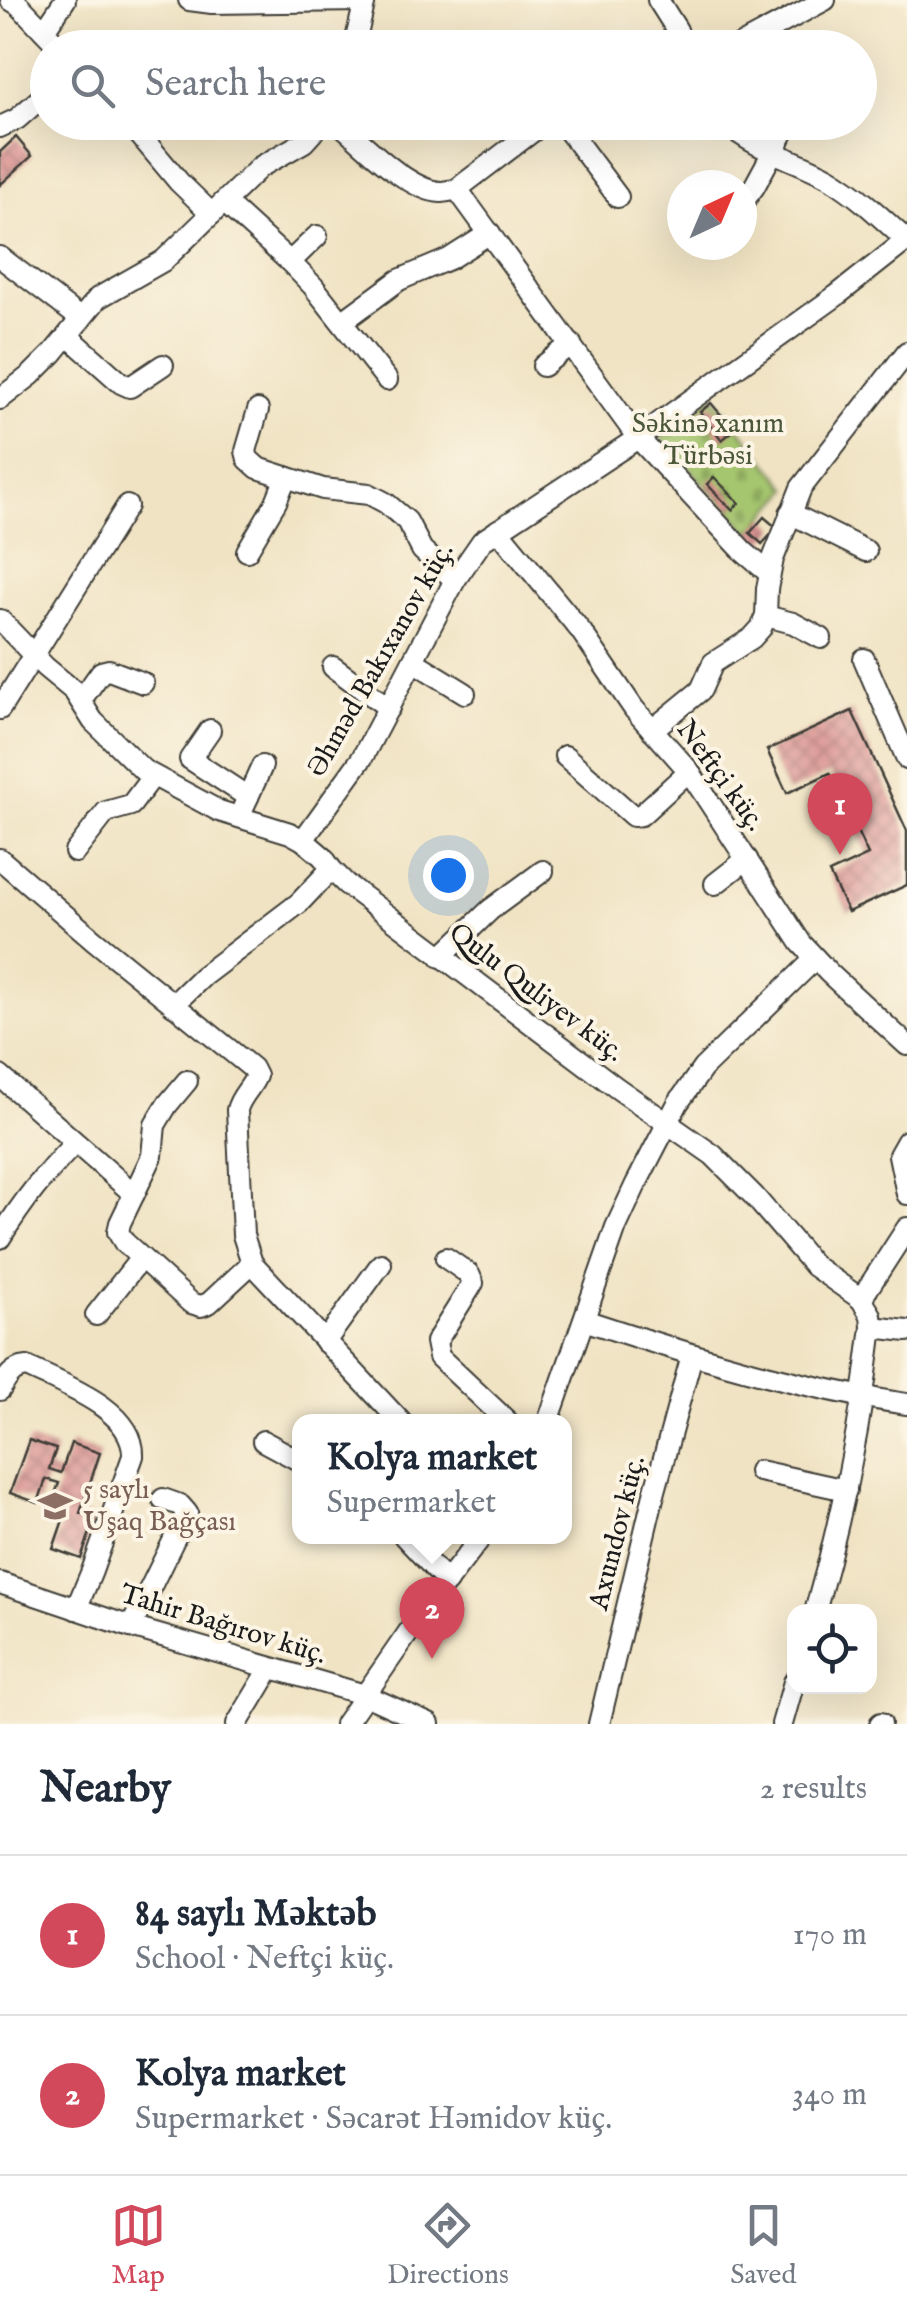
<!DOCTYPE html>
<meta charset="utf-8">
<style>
:root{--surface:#fff;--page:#f2f2f3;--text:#1f2937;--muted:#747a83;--line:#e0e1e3;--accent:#d1495b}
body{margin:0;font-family:"IM FELL English",serif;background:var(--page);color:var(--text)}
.controls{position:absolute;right:30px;bottom:30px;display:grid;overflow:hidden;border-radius:20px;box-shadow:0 10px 40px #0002}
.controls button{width:90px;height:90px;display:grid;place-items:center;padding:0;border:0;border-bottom:2px solid var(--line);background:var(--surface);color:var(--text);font:50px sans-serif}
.compass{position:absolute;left:667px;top:170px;width:90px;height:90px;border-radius:50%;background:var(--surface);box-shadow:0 10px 40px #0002;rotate:44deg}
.you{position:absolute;left:448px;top:875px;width:35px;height:35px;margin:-25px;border:8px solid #fff;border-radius:50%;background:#1a73e8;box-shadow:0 0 0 15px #1a73e833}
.badge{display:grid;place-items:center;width:65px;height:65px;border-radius:50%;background:var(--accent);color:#fff;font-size:32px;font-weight:700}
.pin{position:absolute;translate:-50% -82px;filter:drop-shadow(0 2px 5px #0008)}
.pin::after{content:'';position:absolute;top:52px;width:35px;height:30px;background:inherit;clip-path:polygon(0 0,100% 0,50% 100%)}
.popup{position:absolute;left:292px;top:1414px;width:280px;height:130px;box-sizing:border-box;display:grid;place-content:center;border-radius:20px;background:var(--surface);filter:drop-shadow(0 2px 8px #0005);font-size:32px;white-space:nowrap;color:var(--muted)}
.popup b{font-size:38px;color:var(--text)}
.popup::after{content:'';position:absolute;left:50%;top:100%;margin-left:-20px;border:20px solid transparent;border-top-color:var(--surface)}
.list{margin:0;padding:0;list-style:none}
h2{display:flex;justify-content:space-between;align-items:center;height:130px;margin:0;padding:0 40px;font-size:42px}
h2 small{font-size:32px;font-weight:400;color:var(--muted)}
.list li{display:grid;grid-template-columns:65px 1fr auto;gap:30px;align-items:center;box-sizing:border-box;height:160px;padding:0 40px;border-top:2px solid var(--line)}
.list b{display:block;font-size:38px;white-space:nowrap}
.list p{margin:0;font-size:32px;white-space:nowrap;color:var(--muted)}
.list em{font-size:32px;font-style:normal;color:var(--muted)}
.icon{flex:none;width:55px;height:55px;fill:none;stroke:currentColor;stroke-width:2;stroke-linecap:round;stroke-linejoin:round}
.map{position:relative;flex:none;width:907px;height:1724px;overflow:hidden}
.search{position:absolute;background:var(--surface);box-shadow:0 10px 40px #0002;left:30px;right:30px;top:30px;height:110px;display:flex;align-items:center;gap:25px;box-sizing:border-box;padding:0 35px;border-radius:55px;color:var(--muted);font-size:38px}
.sheet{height:450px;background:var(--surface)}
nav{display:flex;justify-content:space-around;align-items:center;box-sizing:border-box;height:140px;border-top:2px solid var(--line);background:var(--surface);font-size:28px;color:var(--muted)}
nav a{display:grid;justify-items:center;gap:5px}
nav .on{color:var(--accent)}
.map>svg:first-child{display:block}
</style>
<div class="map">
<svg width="907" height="1724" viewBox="0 0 907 1724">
<defs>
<pattern id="cemetery-stones" width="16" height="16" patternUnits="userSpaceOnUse" patternTransform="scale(2.5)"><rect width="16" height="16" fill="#a5c56e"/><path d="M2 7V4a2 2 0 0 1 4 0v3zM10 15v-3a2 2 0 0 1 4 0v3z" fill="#8da95f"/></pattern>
<pattern id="building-cross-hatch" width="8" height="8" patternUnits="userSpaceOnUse" patternTransform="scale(2.5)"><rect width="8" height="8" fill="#da9190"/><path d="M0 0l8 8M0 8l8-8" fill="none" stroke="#b07675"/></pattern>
</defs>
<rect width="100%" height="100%" fill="#fcf5e5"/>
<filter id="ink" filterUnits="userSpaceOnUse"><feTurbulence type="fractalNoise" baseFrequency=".01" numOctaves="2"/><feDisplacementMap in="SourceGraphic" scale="20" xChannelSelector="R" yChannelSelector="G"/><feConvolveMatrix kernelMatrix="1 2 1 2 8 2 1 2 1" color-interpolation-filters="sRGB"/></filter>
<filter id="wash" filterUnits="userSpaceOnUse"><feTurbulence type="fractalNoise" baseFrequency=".0048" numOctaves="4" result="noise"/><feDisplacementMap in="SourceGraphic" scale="40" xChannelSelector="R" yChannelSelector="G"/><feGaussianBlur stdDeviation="2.25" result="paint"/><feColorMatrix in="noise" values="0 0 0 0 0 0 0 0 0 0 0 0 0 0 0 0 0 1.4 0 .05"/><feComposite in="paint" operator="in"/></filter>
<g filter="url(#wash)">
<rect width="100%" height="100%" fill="#f0e3c3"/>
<polygon fill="url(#cemetery-stones)" stroke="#607045" stroke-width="2.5" points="713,397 789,489 750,533 659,436"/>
<g id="blocks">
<g fill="url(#building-cross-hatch)">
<polygon points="16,137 32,156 0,185 0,152"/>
<polygon points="711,403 734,430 722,440 700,412"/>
<polygon points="714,477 739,503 732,510 707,484"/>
<polygon points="764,517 777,528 762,544 750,533"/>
<polygon points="852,711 907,831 907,885 848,912 829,873 868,855 830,773 787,793 767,750"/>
<polygon points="29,1440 56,1449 49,1469 61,1473 71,1443 100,1453 80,1513 95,1518 81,1559 53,1549 65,1514 50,1508 59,1483 46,1479 38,1503 10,1493"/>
</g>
</g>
</g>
<g filter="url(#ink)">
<use href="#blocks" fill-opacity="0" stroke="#3c3a35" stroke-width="2.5"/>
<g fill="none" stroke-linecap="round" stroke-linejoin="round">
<g stroke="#3c3a35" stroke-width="24">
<g id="minor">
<polyline points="11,0 19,5 60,48"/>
<polyline points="189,0 212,3 364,1"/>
<polyline points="658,0 677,30 682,48"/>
<polyline points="44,31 65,0"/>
<polyline points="354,48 365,0"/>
<polyline points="735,48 825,0"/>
<polyline points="129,122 179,182 212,214"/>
<path d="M338 122C363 143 408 191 441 192 443 192 455 190 457 189L545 122"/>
<polyline points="562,122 618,197"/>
<path d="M725 122C755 150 793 158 828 177 857 194 882 218 907 241"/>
<polyline points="0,127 17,119 48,92"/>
<polyline points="457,189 638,438 744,552 769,573"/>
<polyline points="224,202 290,262 313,286 387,380"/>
<polyline points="742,203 754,187 789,122"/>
<polyline points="0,257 81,319"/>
<polyline points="290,262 317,236"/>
<polyline points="342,322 399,280 449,259 490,233"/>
<polyline points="68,336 121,383 130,387 163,365"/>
<polyline points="543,366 571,344"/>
<polyline points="0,399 31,375 53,353 98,298 163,261 260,167 304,142 322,122"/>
<polyline points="258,410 246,451 248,459 258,468 323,489 369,494 386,503 407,521 422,550 455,580"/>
<polyline points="790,513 866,551"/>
<polyline points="498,530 581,631 634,709 689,771 801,943 829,973 907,1045"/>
<polyline points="247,551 276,502 286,477"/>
<polyline points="766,616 793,623 821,638"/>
<path d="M0 620 45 667 74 691 93 721 143 770 219 811 290 833 303 840 323 857 331 869 346 884 370 902 617 1088 713 1155 754 1196 814 1266 861 1299 871 1315 872 1327C861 1424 842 1518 815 1612"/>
<polyline points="864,659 907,759"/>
<polyline points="413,661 465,693"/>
<polyline points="333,667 389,708"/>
<polyline points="81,700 101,672 109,670 143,683"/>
<polyline points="0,709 127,506"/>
<polyline points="210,730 190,759 248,797"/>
<polyline points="652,730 701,690 713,663 752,638 761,628 766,616 767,589 773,559 801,488 907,352"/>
<polyline points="565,756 633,816 641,815 689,771"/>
<polyline points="243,808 262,766"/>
<polyline points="303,840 362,758 455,580 482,541 638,438 836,296 907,240"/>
<polyline points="75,852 106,812 131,805 152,777"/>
<path d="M0 859 94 940 252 1068 256 1076C251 1089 240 1096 237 1110L243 1235 252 1263 401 1422"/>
<polyline points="715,884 747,859"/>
<polyline points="441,957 490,910 543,871"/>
<polyline points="173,1005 203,976 299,903 331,869"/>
<polyline points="0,1076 134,1194 120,1223 118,1232 124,1242 191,1303 201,1306 209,1303 252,1263"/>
<polyline points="907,1141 899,1155 907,1194"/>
<polyline points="134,1194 152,1156 155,1125 167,1105 187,1081"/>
<path d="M0 1238C24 1200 43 1176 75 1143"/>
<polyline points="446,1258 469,1274 473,1283 436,1342 439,1357 508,1422"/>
<polyline points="861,1299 907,1228"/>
<polyline points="96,1315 141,1258"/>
<path d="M584 1320C690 1355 797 1388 907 1404"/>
<polyline points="872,1327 907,1331"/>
<polyline points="325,1342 381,1264"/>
<path d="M0 1390C7 1378 12 1368 27 1367 61 1384 135 1409 133 1456L92 1571 76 1609"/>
<polyline points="548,1422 616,1227 636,1184 678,1103 703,1068 815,959"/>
<polyline points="263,1441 300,1461"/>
<polyline points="759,1471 846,1490"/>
<polyline points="404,1536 447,1582"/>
<polyline points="0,1583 131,1627 365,1695 429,1724"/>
<polyline points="131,1627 187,1513 180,1505 163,1499"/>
<polyline points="237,1724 270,1669"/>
<polyline points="345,1724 417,1620 482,1536"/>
<polyline points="599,1724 653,1498 692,1355"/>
<polyline points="782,1724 794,1682"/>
<polyline points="880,1724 881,1723"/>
</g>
</g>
<use href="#minor" stroke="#fff" stroke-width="20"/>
</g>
</g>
<defs>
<g id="school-bare" transform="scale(2.7)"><path d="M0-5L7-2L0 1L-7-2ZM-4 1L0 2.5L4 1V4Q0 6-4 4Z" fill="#8d6e63" stroke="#fcf5e5" stroke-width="2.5" paint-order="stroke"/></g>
</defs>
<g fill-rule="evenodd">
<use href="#school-bare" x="55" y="1506"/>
</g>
<g text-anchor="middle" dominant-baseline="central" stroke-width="8" stroke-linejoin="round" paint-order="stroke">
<g font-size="28" fill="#4c5739" stroke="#fcf5e5">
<text x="708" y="424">Səkinə xanım<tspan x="708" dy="32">Türbəsi</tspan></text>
</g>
<g font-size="28" fill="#1c1c1c" stroke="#fcf5e5">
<text transform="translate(381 660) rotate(-60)">Əhməd Bakıxanov küç.</text>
<text transform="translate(720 776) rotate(54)">Neftçi küç.</text>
<text transform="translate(536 993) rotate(37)">Qulu Quliyev küç.</text>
<text transform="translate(618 1533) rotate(-76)">Axundov küç.</text>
<text transform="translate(223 1625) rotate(17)">Tahir Bağırov küç.</text>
</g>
<g font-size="28" fill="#785e54" stroke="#fcf5e5" text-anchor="start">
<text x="83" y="1490">5 saylı<tspan x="83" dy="32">Uşaq Bağçası</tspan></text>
</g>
</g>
</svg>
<div class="controls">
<button><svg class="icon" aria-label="locate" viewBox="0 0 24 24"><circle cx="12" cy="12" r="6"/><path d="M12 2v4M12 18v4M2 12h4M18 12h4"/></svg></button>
</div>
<svg class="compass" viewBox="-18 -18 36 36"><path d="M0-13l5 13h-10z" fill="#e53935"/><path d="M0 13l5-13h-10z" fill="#747a83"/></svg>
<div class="you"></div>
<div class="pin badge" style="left:840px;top:855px">1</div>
<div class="pin badge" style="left:432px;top:1659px">2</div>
<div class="popup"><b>Kolya market</b>Supermarket</div>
<div class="search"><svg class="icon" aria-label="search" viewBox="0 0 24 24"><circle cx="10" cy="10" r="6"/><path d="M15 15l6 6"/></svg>Search here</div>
</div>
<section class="sheet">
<h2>Nearby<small>2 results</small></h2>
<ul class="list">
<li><span class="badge">1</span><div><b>84 saylı Məktəb</b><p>School · Neftçi küç.</p></div><em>170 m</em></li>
<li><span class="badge">2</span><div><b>Kolya market</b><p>Supermarket · Səcarət Həmidov küç.</p></div><em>340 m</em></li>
</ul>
</section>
<nav>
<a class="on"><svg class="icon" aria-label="map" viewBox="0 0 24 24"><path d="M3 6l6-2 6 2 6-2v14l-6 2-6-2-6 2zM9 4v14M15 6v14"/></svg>Map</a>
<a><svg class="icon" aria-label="directions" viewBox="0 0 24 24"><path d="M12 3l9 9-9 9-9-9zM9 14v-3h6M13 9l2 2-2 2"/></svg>Directions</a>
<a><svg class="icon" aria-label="saved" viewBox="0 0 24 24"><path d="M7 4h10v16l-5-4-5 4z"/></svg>Saved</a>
</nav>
